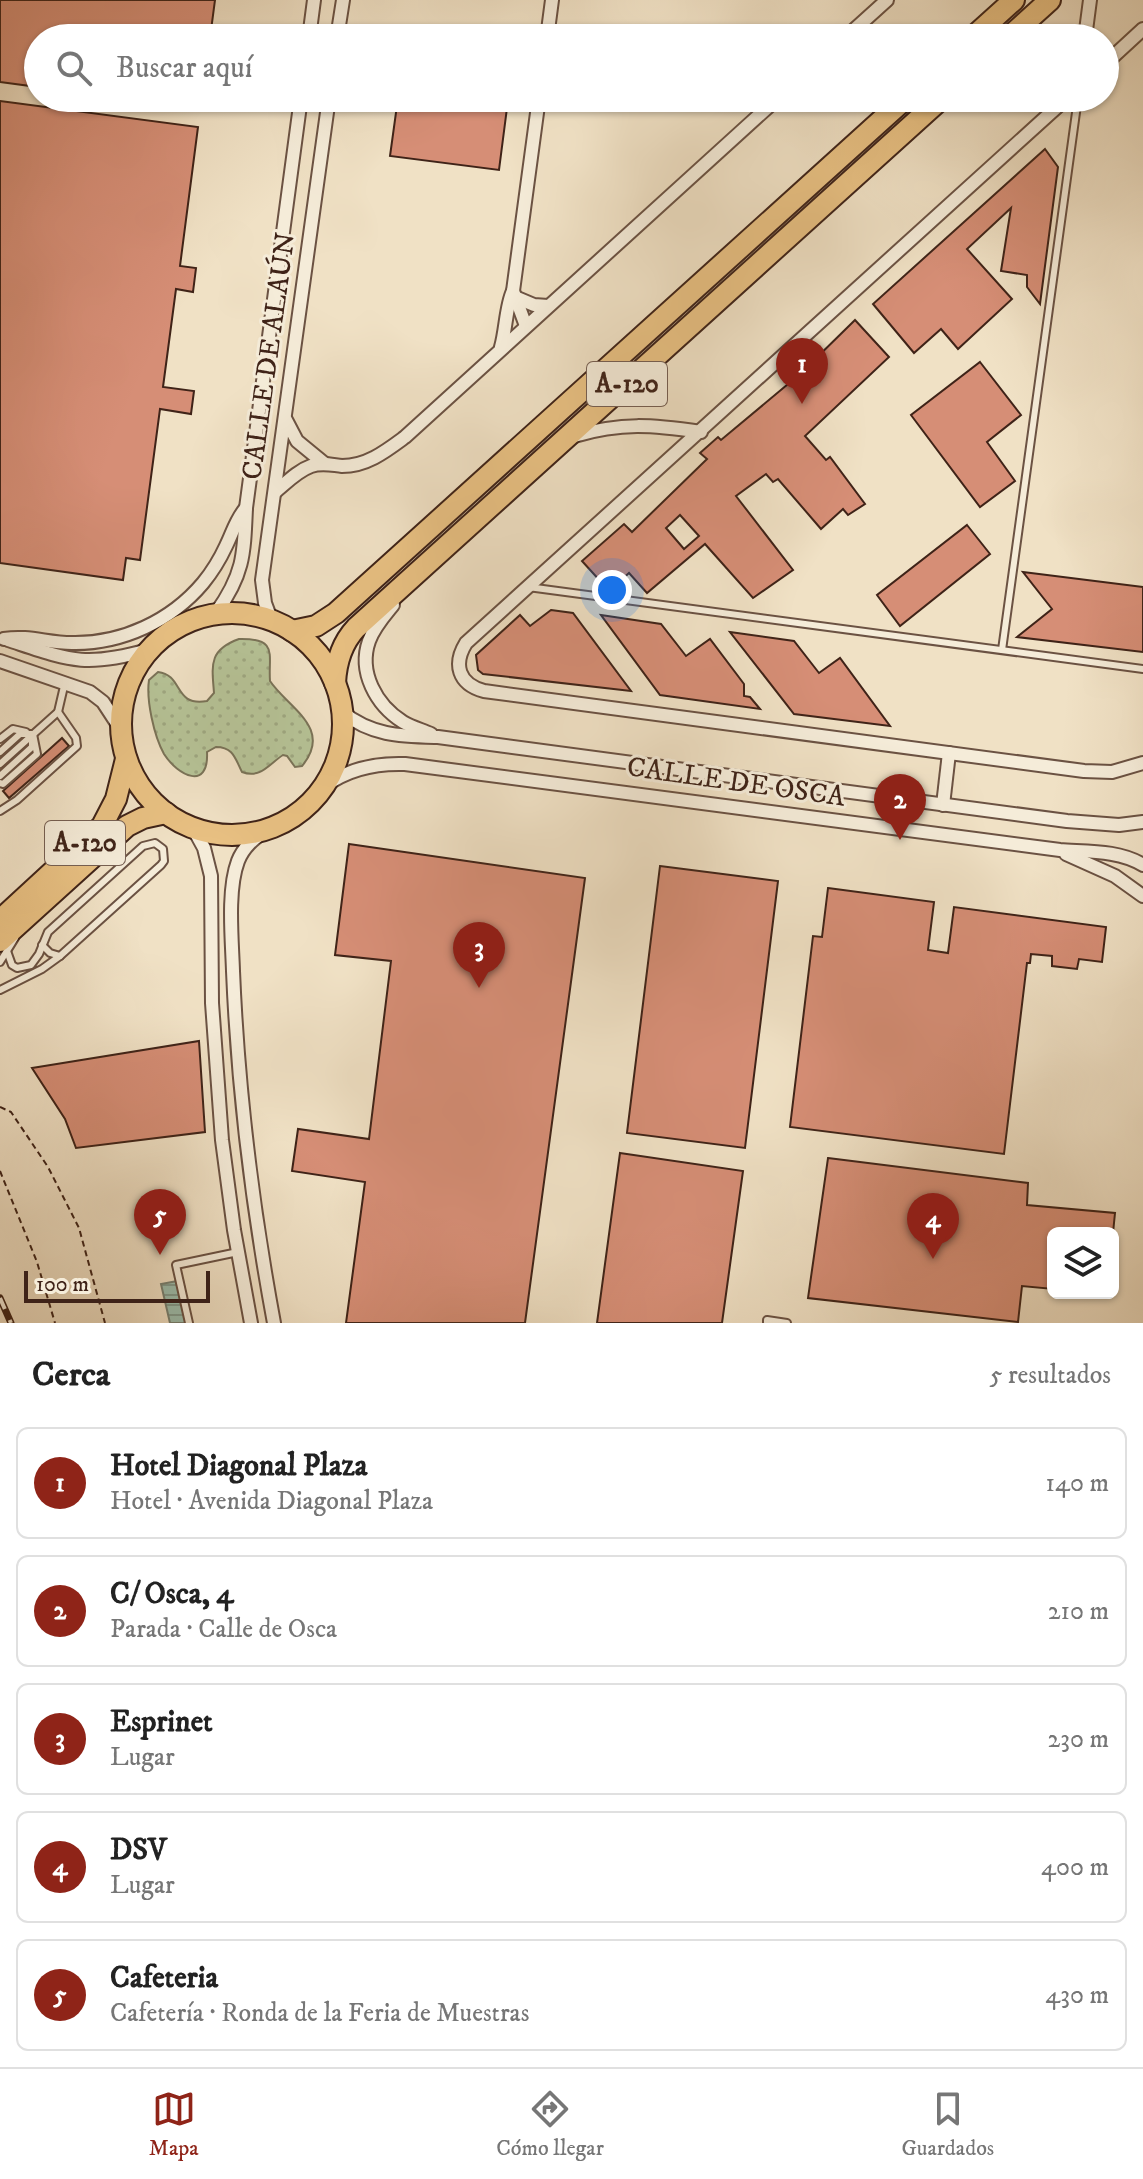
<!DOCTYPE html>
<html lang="es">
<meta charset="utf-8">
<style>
:root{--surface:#fff;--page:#f2f2f2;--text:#222;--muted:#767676;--line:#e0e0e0;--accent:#8f2418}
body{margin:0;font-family:"IM FELL DW Pica",serif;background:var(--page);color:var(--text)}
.controls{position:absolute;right:24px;bottom:24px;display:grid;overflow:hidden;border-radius:12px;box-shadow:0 2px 6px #0004}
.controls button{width:72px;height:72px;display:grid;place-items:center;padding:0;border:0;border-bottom:2px solid var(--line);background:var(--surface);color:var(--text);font:40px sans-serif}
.scale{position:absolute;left:24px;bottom:20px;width:186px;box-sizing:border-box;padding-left:8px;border:4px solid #3f2318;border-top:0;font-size:22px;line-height:28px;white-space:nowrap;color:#3f2318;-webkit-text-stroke:6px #f5ecd9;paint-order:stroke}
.you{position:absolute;left:612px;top:590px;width:28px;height:28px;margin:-20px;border:6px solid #fff;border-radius:50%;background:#1a73e8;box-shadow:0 0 0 12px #1a73e833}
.badge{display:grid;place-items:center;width:52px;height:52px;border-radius:50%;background:var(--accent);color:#fff;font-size:26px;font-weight:700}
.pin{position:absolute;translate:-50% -66px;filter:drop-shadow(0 2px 4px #0008)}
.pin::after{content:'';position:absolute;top:42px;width:28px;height:24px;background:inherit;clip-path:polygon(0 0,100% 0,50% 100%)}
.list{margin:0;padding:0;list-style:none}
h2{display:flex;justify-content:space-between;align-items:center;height:104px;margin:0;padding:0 32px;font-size:34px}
h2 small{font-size:26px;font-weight:400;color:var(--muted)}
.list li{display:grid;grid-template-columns:52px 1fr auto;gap:24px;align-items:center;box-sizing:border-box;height:112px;margin:0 16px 16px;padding:0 16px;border:2px solid var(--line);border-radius:12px}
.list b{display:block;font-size:30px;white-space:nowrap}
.list p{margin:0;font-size:26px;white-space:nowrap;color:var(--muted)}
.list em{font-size:26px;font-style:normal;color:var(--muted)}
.icon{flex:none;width:44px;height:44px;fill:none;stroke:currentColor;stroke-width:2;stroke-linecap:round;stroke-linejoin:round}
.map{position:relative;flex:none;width:1143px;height:1323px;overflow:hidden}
.search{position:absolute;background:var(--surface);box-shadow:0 2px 6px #0004;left:24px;right:24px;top:24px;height:88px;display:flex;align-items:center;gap:20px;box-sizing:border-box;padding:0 28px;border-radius:44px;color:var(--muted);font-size:30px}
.sheet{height:744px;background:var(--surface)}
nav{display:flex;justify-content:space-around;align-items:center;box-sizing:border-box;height:112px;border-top:2px solid var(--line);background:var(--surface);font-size:22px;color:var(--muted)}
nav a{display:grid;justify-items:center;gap:4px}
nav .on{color:var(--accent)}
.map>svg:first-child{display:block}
</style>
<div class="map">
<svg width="1143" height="1323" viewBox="0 0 1143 1323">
<defs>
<pattern id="grass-dots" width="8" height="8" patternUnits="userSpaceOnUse" patternTransform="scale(2)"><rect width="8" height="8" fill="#b6c397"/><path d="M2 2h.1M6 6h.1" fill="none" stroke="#9ea781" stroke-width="1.8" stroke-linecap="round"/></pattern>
<pattern id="water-rules" width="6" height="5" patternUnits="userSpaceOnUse" patternTransform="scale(2)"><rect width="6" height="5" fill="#9bbeae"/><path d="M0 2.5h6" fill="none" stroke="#809a8d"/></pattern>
</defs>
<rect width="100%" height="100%" fill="#f0e1c5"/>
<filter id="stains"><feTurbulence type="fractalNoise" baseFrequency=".0025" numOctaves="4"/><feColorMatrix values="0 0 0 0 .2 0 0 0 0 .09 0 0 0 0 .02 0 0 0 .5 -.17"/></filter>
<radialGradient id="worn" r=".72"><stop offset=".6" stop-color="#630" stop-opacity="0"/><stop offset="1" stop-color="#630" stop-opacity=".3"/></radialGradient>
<path fill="url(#grass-dots)" stroke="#7a7358" stroke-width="2" d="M239 639C279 638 268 655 270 681 287 707 334 728 302 766L295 767 287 756 283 755C269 764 261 779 242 772 235 758 233 747 216 747L207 752C209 791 178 776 164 754 154 736 146 700 149 680L158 672C184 675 173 707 207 701L214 693C212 666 208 650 239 639Z"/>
<polygon fill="url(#water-rules)" stroke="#768072" stroke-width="2" points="183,1280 192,1323 170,1323 161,1284"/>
<g fill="#d68e76" stroke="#3f2318" stroke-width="2" fill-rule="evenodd">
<polygon points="0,0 215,0 210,38 38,38 38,87 0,82"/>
<polygon points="167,98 202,98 201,109 167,104"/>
<polygon points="398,98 507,108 499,170 390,156"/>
<polygon points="0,101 198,127 180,266 196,268 193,292 176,289 163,387 194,391 191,414 160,409 140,560 126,558 123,580 0,563"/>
<polygon points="1045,149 1058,167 1040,304 1027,287 1027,275 1001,271 1011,208 967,249 1012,299 958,349 941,329 914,353 873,304"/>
<path d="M855 320 889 357 805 436 826 460 830 457 865 504 848 515 843 509 821 529 778 479 773 482 766 474 736 496 793 570 753 598 705 544 647 593 629 573 617 584 610 576 602 583 582 561 624 524 632 532 707 459 700 453 718 437 721 440 800 374ZM680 515 699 536 684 549 666 528Z"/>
<polygon points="980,362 1021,415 987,442 1015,481 980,507 911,415"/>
<polygon points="967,525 990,554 900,626 877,595"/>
<polygon points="1023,572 1143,587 1143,652 1017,637 1052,609"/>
<polygon points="551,610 573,613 631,691 483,674 478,670 476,655 520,615 530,626"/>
<polygon points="601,615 661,624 686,656 710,639 744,684 744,696 750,697 760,709 660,695"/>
<polygon points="730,632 794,641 819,673 840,658 890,726 794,714"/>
<polygon points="62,738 69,746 9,798 3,791"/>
<polygon points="349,844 585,878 525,1323 346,1323 365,1182 292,1171 298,1129 369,1139 391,961 335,955"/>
<polygon points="660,866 778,881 745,1148 627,1133"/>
<polygon points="828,888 934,902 928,950 948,953 954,907 1106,927 1102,962 1079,959 1077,969 1052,966 1052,956 1031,954 1030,963 1027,963 1004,1154 790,1127 813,936 822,937"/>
<polygon points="199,1041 205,1132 76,1148 65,1119 32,1068"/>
<polygon points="620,1153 743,1171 722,1323 597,1323"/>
<polygon points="828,1158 1028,1183 1027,1205 1115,1213 1113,1233 1053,1233 1053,1289 1022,1286 1018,1322 808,1298"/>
</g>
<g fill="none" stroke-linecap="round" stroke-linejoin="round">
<g stroke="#6b5243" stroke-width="10">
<g id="service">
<polyline points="528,587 1143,669"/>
<polyline points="1002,650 1078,98"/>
<polyline points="0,739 13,729 26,732"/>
<polyline points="0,752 20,734 33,734"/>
<polyline points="0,764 58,712 65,682"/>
<polyline points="0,776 32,747 32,742"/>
<polyline points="0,783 3,784 37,754 33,734"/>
<polyline points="0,811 17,800 77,746 76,738 58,712"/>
<polyline points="42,945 50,953 60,956"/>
<polyline points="0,962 15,938"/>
<polyline points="0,990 42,969 60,956 161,865 164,861 163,849 155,843 143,846 48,932 39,954 31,965 17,968 12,965 7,951"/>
<polyline points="189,1323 176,1265 238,1252"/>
<polyline points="767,1323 767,1320 787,1323"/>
</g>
</g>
<g stroke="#6b5243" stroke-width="16">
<g id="minor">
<polyline points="309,38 314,0"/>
<polyline points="337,38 343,0"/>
<polyline points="547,38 552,0"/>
<polyline points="845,38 887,0"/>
<polyline points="1085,38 1090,0"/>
<polyline points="1105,64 1143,29"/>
<path d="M1067 98 466 643C453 664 458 684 484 691L1084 771 1112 772 1143 763"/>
<polyline points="513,291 526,326"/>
<polyline points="515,297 534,305 548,306"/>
<path d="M501 347C506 330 506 305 513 291L539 98"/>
<polyline points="286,420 297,441 325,464"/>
<path d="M574 436C622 422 652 425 701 432"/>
<path d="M275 492C286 483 297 471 311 466 322 462 332 465 342 466 367 466 386 451 405 437L778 98"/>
<path d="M393 605C384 616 374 627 369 641 358 672 376 705 403 722 411 727 422 730 431 734"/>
<path d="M216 613C244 574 244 554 246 508L301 98"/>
<polyline points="271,619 265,603 262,580 329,98"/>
<path d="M4 639C29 635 47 643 72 643 122 644 171 621 203 583 212 572 220 559 226 546 233 532 236 519 246 508"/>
<path d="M8 640C69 660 84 668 148 650"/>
<polyline points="0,661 90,692 103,702 120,728"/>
<path d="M342 712C372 736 401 736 438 737L1067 821 1119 825 1143 822"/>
<path d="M325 786C348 769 377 763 405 764L1060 850C1087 852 1119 850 1143 865"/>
<polyline points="943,805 949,753"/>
<polyline points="193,828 204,848 211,876 212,1003 222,1140 234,1230 251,1323"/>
<path d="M266 830C254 839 244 846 238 861 227 890 232 939 233 971 238 1091 252 1205 274 1323"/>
<polyline points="1066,854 1115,876 1143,896"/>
</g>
</g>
<g stroke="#3f2318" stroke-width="24">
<g id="primary">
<polyline points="972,38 1014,0"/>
<polyline points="1008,38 1050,0"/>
<circle cx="232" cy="724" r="111"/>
<polyline points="292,631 316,626 336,613 906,98"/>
<path d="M335 683C336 664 342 643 356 628L942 98"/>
<polyline points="0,920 102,826 116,799 126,759"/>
<polyline points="0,941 127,826 143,818 166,813"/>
</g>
</g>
<g stroke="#3f2318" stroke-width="2" stroke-dasharray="6 4" stroke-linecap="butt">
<polyline points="0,1107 11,1112 48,1167 79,1228 105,1323"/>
<polyline points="0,1171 37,1262 55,1323"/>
</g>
<use href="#service" stroke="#f5ecd9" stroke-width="6"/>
<use href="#minor" stroke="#f5ecd9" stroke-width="12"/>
<use href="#primary" stroke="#e8c082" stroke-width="20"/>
<g stroke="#3f2318" stroke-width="7">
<polyline id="rail" points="0,1298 11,1323"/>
</g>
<use href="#rail" stroke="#f5ecd9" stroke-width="4" stroke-dasharray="12" stroke-linecap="butt"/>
</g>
<g text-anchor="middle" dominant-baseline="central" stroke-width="6" stroke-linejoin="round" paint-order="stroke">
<g fill="#f5ecd9" stroke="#765f52" stroke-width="2">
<rect x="587" y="362" width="80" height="44" rx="6"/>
<rect x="45" y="821" width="80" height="44" rx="6"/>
</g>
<g font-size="26" font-weight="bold" fill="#3f2318">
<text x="627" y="384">A-120</text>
<text x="85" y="843">A-120</text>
</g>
<g font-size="28" fill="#3f2318" stroke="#f5ecd9">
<text transform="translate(269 356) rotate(-82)">CALLE DE ALAÚN</text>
<text transform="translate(736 782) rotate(8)">CALLE DE OSCA</text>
</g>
</g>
<rect width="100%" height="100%" filter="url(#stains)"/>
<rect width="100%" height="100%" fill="url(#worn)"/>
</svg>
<div class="controls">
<button><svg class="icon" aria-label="layers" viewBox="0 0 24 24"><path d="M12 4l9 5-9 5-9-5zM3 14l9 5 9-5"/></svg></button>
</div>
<div class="scale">100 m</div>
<div class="you"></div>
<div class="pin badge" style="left:802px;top:404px">1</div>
<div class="pin badge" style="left:900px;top:840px">2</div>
<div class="pin badge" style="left:479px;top:988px">3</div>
<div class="pin badge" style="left:933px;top:1259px">4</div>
<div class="pin badge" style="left:160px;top:1255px">5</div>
<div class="search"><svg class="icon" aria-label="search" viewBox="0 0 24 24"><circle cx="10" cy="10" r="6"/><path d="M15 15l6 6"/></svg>Buscar aquí</div>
</div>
<section class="sheet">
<h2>Cerca<small>5 resultados</small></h2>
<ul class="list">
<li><span class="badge">1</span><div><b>Hotel Diagonal Plaza</b><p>Hotel · Avenida Diagonal Plaza</p></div><em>140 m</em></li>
<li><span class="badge">2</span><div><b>C/ Osca, 4</b><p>Parada · Calle de Osca</p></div><em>210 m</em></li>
<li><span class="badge">3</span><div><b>Esprinet</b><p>Lugar</p></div><em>230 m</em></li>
<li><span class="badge">4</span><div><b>DSV</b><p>Lugar</p></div><em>400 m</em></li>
<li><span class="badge">5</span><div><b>Cafeteria</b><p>Cafetería · Ronda de la Feria de Muestras</p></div><em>430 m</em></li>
</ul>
</section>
<nav>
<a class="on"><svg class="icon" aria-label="map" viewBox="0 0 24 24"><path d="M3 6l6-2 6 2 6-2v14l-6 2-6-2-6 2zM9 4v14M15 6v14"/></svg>Mapa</a>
<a><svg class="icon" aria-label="directions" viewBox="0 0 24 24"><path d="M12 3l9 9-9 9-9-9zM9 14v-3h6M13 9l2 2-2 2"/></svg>Cómo llegar</a>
<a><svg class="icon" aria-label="saved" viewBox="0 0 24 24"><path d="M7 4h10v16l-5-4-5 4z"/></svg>Guardados</a>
</nav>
